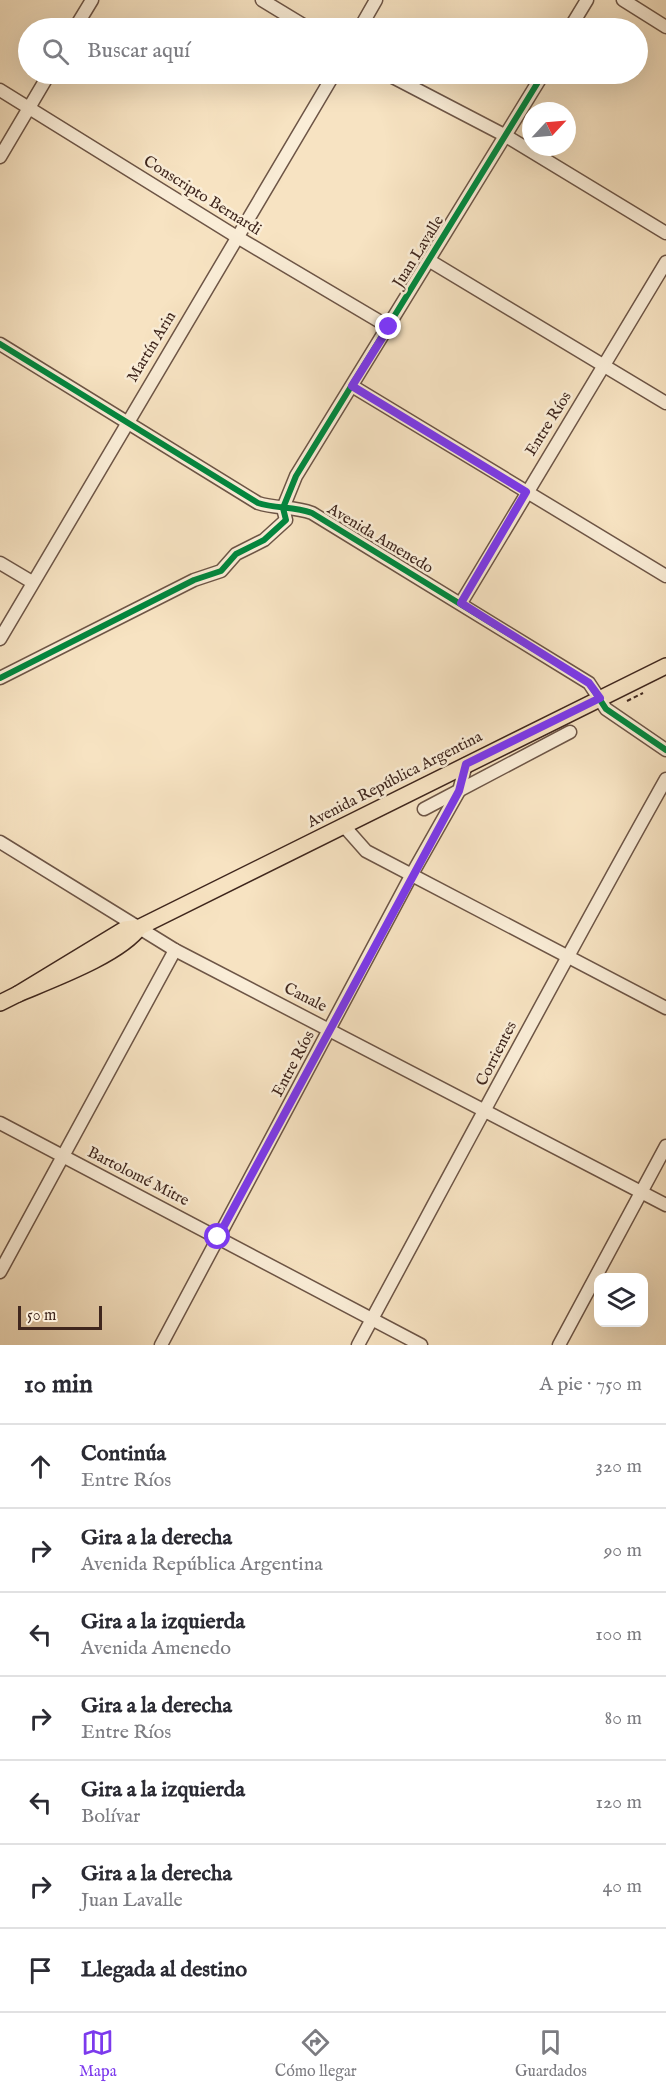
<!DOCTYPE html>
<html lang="es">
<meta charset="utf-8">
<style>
:root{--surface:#fff;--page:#f2f2f3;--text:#2b2b33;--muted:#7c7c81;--line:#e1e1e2;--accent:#7c3aed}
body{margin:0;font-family:"IM FELL English",serif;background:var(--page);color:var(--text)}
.controls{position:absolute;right:18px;bottom:18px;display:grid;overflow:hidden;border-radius:12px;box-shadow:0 6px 24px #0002}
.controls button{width:54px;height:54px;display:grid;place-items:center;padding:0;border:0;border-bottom:2px solid var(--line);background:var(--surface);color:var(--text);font:30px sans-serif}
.compass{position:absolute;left:522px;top:102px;width:54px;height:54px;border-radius:50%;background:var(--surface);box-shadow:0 6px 24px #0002;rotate:64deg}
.scale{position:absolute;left:18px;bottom:15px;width:84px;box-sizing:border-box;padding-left:6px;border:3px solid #3f261d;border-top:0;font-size:16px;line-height:21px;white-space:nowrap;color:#3f261d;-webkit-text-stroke:4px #faedd7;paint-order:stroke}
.stop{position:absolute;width:18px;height:18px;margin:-14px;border:4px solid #7c3aed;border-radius:50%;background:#fff}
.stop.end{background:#7c3aed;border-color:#fff;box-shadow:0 2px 6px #0008}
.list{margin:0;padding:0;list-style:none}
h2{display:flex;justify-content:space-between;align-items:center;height:78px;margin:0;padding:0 24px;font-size:26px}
h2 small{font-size:20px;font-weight:400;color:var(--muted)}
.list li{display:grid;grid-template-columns:39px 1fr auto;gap:18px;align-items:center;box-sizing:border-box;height:84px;padding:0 24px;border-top:2px solid var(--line)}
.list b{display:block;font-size:22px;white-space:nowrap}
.list p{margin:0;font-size:20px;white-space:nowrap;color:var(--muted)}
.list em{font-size:20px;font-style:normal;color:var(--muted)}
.icon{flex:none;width:33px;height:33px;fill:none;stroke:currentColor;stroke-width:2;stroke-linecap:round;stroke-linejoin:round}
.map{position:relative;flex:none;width:666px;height:1345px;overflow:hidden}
.search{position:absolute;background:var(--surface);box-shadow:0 6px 24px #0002;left:18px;right:18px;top:18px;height:66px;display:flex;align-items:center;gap:15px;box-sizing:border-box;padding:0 21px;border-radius:33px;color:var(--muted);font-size:22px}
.sheet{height:666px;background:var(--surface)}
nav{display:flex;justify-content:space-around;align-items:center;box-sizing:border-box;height:84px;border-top:2px solid var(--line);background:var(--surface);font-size:16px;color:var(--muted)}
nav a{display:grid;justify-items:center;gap:3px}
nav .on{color:var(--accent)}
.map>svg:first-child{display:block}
</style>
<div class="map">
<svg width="666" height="1345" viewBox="0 0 666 1345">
<rect width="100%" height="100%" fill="#f7e3c2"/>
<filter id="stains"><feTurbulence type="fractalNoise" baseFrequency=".00333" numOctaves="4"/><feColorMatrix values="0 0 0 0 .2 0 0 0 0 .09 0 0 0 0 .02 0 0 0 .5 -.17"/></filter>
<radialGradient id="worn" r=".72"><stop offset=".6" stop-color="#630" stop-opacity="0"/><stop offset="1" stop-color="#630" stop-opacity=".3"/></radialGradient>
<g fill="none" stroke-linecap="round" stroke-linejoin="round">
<g stroke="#6d5546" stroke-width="15">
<g id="minor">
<polyline points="262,0 308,28"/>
<polyline points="623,0 666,27"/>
<polyline points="75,28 92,0"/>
<polyline points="360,28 376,0"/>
<polyline points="570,28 587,0"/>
<polyline points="387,74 506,136 666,233"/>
<polyline points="0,90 237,237 389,327"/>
<polyline points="0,157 49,74"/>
<polyline points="430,261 666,403"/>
<path d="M0 344 258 503C276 509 294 506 312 513L589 683 606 709 666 750"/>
<polyline points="352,386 666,576"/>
<polyline points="0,563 32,582"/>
<polyline points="461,603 666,262"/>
<polyline points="0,639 334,74"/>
<polyline points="0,678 194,580 221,571 236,554 264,540 286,520 283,508 296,476 543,74"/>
<polyline points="424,809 570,732"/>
<polyline points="343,825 366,851 666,1008"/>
<polyline points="0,842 175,950 666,1205"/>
<polyline points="0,1123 421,1345"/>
<polyline points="0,1272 175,950"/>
<polyline points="161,1345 412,874 459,791 466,764"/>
<path d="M358 1345C460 1156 561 966 666 779"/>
<polyline points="559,1345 666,1146"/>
</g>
</g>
<g stroke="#3f261d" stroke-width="18">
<g id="major">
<path d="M140 927C120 955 51 980 18 994L125 929 140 927 666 666"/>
<polyline points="0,1003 18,994"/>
</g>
</g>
<polyline stroke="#3f261d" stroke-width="2" stroke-dasharray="4.5 3" stroke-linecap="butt" points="627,701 643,693"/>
<use href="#minor" stroke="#faedd7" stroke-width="12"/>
<use href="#major" stroke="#f7e3c2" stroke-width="15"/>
<g stroke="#faedd7" stroke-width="10">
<g id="cycleway">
<path d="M0 344 258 503C276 509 294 506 312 513L589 683 606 709 666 750"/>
<polyline points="0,678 194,580 221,571 236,554 264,540 286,520 283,508 296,476 543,74"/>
</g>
</g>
<use href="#cycleway" stroke="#00873e" stroke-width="6"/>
</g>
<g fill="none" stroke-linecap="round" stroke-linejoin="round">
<polyline stroke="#7c3aed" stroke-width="8" points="218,1237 459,791 466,764 600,698 589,683 461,603 526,492 352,386 389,327"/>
</g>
<g text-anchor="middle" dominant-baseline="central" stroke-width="5" stroke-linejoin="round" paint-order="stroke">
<g font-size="16" fill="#3f261d" stroke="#faedd7">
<text transform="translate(202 196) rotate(32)">Conscripto Bernardi</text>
<text transform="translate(419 252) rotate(-58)">Juan Lavalle</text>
<text transform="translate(152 347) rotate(-59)">Martín Arin</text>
<text transform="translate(549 424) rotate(-58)">Entre Ríos</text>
<text transform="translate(380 539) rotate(31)">Avenida Amenedo</text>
<text transform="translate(395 780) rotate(-27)">Avenida República Argentina</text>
<text transform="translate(305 998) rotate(27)">Canale</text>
<text transform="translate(497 1054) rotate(-63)">Corrientes</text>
<text transform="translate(294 1064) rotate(-62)">Entre Ríos</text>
<text transform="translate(138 1177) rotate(27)">Bartolomé Mitre</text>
</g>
</g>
<rect width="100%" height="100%" filter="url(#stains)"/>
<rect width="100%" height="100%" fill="url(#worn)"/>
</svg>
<div class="controls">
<button><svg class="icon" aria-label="layers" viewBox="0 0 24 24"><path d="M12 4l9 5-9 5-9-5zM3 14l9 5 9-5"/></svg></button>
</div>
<svg class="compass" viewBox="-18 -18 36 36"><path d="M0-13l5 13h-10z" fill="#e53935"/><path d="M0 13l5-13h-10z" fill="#7c7c81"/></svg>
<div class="scale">50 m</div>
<div class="stop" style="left:218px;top:1237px"></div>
<div class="stop end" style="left:389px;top:327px"></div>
<div class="search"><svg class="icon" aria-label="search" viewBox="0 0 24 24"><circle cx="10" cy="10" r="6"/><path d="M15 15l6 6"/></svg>Buscar aquí</div>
</div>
<section class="sheet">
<h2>10 min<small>A pie · 750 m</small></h2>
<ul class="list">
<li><svg class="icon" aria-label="ahead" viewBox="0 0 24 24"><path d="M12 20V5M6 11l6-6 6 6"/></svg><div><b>Continúa</b><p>Entre Ríos</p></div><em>320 m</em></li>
<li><svg class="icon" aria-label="right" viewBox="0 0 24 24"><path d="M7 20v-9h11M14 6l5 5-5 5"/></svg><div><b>Gira a la derecha</b><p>Avenida República Argentina</p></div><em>90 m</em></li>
<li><svg class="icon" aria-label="left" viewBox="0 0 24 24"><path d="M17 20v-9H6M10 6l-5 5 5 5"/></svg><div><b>Gira a la izquierda</b><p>Avenida Amenedo</p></div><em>100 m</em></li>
<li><svg class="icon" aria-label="right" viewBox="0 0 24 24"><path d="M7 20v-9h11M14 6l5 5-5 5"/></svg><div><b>Gira a la derecha</b><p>Entre Ríos</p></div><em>80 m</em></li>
<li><svg class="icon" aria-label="left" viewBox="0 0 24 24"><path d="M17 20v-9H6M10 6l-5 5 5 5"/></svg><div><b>Gira a la izquierda</b><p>Bolívar</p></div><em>120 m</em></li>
<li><svg class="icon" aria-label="right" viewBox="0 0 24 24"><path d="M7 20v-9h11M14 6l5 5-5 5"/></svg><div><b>Gira a la derecha</b><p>Juan Lavalle</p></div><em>40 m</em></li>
<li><svg class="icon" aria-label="arrive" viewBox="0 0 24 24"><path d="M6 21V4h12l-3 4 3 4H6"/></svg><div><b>Llegada al destino</b></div></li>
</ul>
</section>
<nav>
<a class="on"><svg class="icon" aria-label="map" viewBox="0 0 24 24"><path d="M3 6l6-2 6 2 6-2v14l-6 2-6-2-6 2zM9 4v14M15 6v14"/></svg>Mapa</a>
<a><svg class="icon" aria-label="directions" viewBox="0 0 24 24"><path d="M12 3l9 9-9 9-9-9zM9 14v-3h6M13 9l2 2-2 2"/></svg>Cómo llegar</a>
<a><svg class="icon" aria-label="saved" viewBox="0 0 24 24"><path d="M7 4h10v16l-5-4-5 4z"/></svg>Guardados</a>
</nav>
